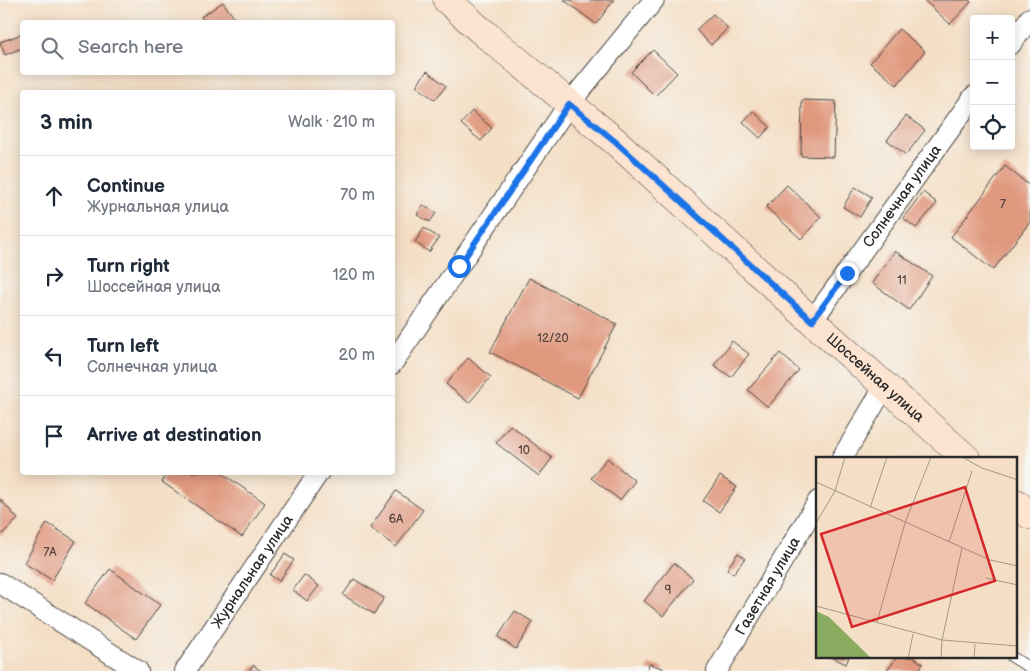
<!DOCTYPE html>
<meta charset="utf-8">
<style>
:root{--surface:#fff;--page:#f6f6f7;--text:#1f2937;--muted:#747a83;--line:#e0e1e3}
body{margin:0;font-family:"Balsamiq Sans",sans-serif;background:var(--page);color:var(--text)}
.controls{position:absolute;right:15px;top:15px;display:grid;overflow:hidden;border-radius:5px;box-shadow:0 2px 12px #0003}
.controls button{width:45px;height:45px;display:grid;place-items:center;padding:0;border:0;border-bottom:1px solid var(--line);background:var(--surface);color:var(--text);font:25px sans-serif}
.stop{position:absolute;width:15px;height:15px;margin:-11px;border:4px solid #1a73e8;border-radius:50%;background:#fff}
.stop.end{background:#1a73e8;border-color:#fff;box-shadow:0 1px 5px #0008}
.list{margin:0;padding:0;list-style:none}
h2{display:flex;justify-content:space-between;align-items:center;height:65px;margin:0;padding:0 20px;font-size:21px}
h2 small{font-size:16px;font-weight:400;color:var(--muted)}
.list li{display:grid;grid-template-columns:32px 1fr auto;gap:15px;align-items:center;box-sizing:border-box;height:80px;padding:0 20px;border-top:1px solid var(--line)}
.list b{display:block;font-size:19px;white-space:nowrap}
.list p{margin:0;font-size:16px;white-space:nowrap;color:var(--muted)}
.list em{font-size:16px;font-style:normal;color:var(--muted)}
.icon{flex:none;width:28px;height:28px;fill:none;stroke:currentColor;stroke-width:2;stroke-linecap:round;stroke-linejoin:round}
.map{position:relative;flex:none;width:1030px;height:671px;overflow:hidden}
.search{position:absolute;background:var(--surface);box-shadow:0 2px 12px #0003;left:20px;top:20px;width:375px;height:55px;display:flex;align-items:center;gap:12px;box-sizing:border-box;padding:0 18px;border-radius:5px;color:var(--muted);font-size:19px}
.panel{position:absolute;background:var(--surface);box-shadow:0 2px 12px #0003;left:20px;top:90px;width:375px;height:385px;border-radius:5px}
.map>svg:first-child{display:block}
</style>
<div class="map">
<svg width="1030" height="671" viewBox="0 0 1030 671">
<rect width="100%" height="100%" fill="#f6f6f2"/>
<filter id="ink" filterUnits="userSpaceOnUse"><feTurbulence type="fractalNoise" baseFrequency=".02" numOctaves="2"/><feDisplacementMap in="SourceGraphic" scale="10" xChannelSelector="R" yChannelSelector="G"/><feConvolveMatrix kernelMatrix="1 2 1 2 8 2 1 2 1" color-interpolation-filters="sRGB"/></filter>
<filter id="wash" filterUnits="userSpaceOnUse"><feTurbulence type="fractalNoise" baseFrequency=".0096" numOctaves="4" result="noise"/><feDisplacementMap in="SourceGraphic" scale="20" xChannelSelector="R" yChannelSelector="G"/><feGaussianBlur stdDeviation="1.12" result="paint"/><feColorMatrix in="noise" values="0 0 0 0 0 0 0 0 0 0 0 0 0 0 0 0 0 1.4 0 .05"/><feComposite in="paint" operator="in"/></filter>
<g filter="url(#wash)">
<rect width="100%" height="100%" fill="#f4dfc6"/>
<g id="blocks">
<g fill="#e0997f">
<polygon points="564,0 614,0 596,24"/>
<polygon points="924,0 969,0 971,2 950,24"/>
<polygon points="223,2 237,22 205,22 201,17"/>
<polygon points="713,14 728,28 711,45 696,30"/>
<polygon points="899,29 925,51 897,85 870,63"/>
<polygon points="22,34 22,48 5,55 0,42"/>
<polygon points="653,50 677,73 655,96 631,72"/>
<polygon points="427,71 446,86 435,100 416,86"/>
<polygon points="802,100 836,101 834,157 801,156"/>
<polygon points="472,111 492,128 481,141 461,124"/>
<polygon points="753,111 770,127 760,138 743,122"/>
<polygon points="906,116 925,130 906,155 887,140"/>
<polygon points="1005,166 1030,186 1030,222 993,270 951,237"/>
<polygon points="787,185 821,217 801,239 766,207"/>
<polygon points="855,187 872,197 860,217 843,207"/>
<polygon points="923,192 937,203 916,228 903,218"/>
<polygon points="423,205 436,213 430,222 417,215"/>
<polygon points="424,228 439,238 429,252 415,242"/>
<polygon points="895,251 932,276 909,310 872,283"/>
<polygon points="529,278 617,324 578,398 490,352"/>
<polygon points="732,341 749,354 731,377 714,365"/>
<polygon points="780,353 799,370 768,407 748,390"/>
<polygon points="468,358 491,377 469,403 446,384"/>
<polygon points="510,425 552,458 539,476 496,443"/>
<polygon points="607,458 635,481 620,500 591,478"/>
<polygon points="168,472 220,472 265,503 242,537 162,482"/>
<polygon points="720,476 737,487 719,512 703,501"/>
<polygon points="396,491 423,510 396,547 370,528"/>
<polygon points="0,499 18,519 0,536"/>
<polygon points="47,523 76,541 52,580 24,563"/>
<polygon points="738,553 745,558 733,574 727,569"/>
<polygon points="285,554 294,560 279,581 270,575"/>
<polygon points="674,563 693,579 663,616 644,601"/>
<polygon points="110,569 160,605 136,639 85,603"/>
<polygon points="304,575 319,586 307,601 293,590"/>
<polygon points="354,579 384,598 374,614 343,595"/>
<polygon points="515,611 533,622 516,649 498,637"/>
<polygon points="831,657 849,657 846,664"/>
<polygon points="897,657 913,657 923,664 918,671 887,671"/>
<polygon points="649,664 663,668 662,671 647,671"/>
<polygon points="253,665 261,671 249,671"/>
</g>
</g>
</g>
<g filter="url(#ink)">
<use href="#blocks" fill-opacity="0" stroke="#494642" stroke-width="1"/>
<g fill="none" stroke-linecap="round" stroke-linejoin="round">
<g stroke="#494642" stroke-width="12">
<polyline id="lane" points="1012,657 1030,668"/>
</g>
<g stroke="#494642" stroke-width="22">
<g id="street">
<polyline points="1011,44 1030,18"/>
<path id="s1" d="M812 321 974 96"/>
<polyline points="392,364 569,104 654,0"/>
<polyline points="842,458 885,386"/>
<polyline points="0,583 138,671"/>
<path id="s2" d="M185 671 319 472"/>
<path id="s3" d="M717 671 818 501"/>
</g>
</g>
<g stroke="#494642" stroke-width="29">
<g id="secondary">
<path id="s4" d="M447 0 479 29 616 142 812 321 966 458"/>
<polyline points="1016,503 1030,515"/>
</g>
</g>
<use href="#lane" stroke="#fff" stroke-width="10"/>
<use href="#street" stroke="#fff" stroke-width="20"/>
<use href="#secondary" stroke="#fde4d1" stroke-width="28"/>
</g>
</g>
<g fill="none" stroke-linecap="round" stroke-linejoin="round" filter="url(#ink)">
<polyline stroke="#1a73e8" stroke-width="6" points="459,266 569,104 616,142 812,321 847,273"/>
</g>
<g text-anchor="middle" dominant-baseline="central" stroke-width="4.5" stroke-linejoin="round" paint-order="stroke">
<g font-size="12" fill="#584640">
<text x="1003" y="204">7</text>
<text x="902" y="280">11</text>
<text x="553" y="338">12/20</text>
<text x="524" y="450">10</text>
<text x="396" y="519">6А</text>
<text x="50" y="552">7А</text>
<text x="668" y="590">9</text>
</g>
<g font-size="15" fill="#2b2b2b" stroke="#f6f6f2">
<text stroke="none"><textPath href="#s1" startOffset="154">Солнечная улица</textPath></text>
<text stroke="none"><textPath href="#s4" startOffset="571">Шоссейная улица</textPath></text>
<text stroke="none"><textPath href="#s2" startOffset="120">Журнальная улица</textPath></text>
<text stroke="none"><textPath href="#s3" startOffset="99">Газетная улица</textPath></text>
</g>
</g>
<g transform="translate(816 457)">
<rect width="201" height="201" fill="#f4dfc6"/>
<path d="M0 154 13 160 55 201H0Z" fill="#8aac61"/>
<path fill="none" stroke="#a49788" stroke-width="1" d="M146 0 166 11 202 23M151 1 171 0M0 25 174 103 202 109M54 51 71 0M0 66 19 34 29 0M133 85 156 14M170 121 202 128M0 149 126 183 202 189M61 165 89 66 115 0M92 202 97 177M125 202 126 183 146 91M158 202 159 187"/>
<path fill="#d62828" fill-opacity="0.15" stroke="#d62828" stroke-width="2.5" d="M149 30 179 124 36 170 5 77Z"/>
<rect width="201" height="201" fill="none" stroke="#2b2b2b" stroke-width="2.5"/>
</g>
</svg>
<div class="controls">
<button>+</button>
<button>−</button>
<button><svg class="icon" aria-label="locate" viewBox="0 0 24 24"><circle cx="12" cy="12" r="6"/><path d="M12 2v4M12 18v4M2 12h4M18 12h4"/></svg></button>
</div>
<div class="stop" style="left:459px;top:266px"></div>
<div class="stop end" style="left:847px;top:273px"></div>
<div class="search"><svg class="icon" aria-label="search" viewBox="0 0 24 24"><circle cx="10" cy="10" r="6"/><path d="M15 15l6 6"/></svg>Search here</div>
<section class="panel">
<h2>3 min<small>Walk · 210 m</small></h2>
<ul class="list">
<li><svg class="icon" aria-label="ahead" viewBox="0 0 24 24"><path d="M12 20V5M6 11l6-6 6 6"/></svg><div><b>Continue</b><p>Журнальная улица</p></div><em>70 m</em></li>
<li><svg class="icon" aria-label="right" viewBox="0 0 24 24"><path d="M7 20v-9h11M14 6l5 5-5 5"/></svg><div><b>Turn right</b><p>Шоссейная улица</p></div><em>120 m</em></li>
<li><svg class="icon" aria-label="left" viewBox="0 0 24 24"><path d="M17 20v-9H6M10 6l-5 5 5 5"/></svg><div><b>Turn left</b><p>Солнечная улица</p></div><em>20 m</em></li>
<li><svg class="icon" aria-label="arrive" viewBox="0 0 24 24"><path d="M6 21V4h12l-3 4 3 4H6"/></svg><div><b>Arrive at destination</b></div></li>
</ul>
</section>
</div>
